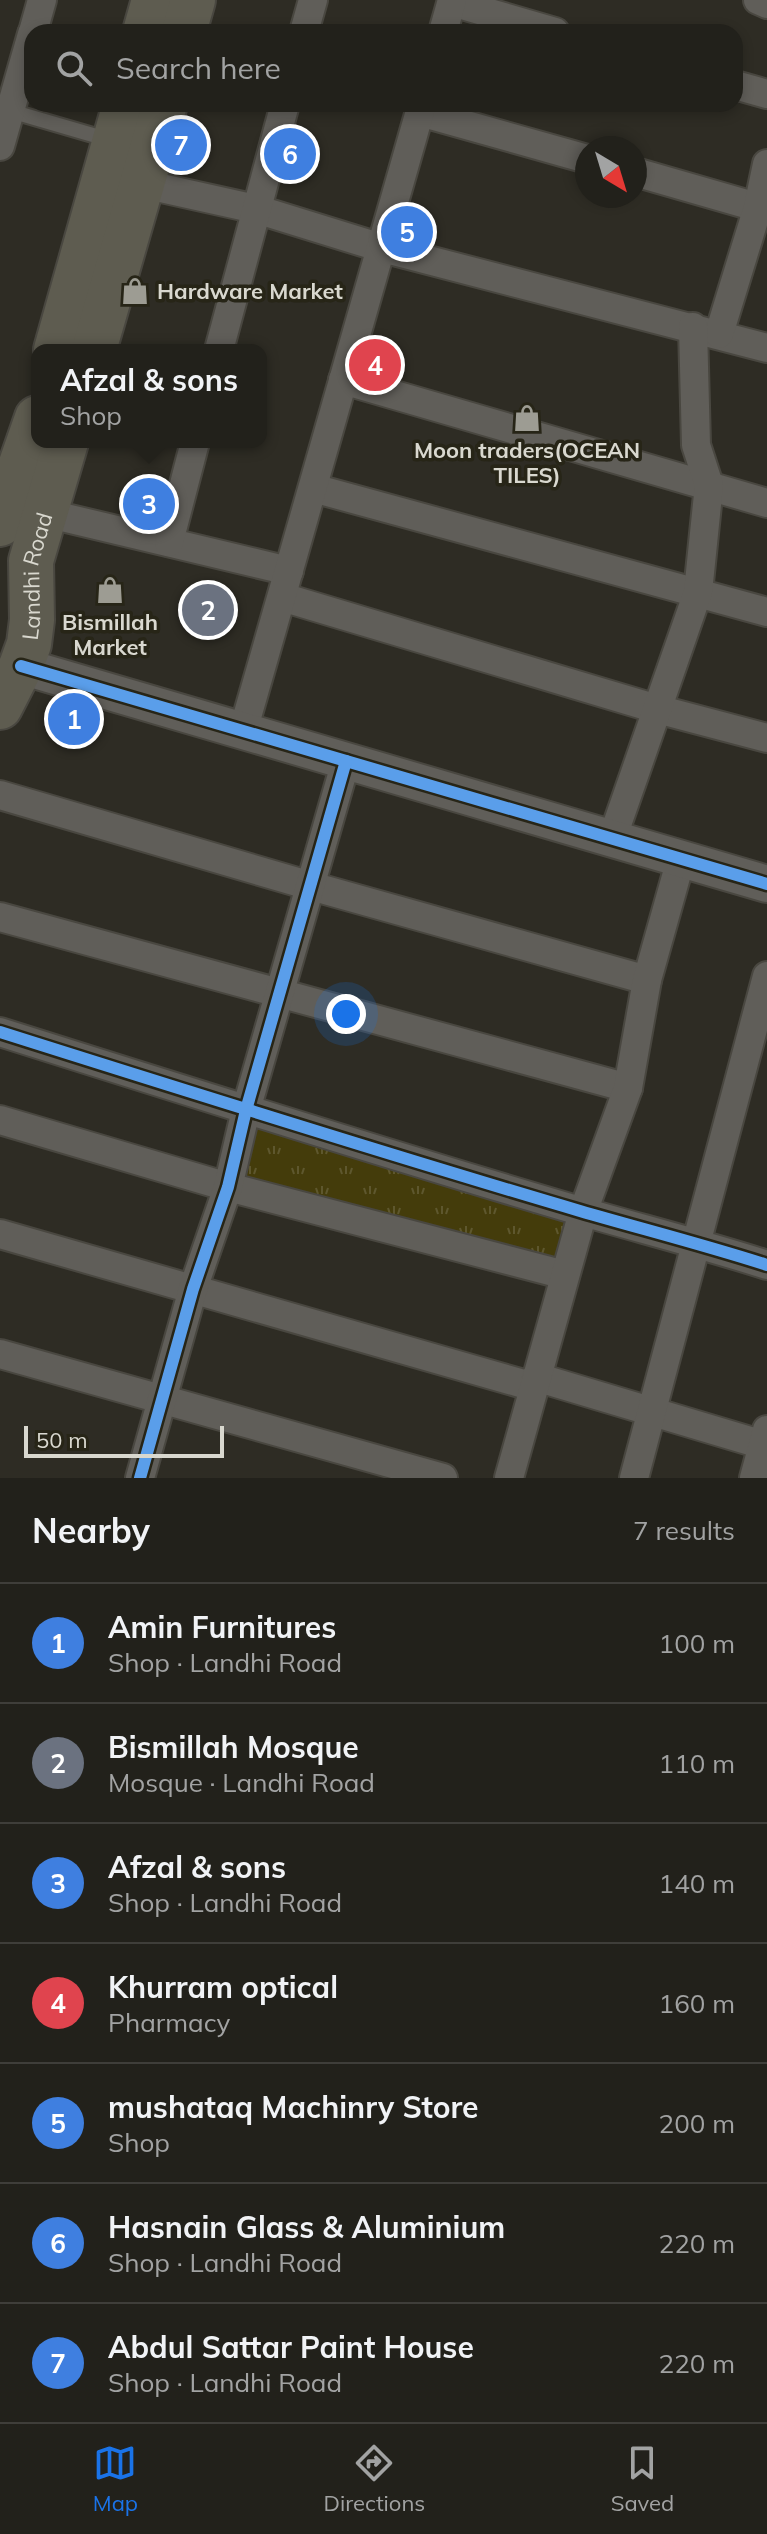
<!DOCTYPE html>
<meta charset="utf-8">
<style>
:root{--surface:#22211b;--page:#2a2924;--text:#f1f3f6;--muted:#a2a3a3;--line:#3f3e3a;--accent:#1a73e8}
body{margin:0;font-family:Mulish,sans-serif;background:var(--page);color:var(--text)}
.compass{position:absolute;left:575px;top:136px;width:72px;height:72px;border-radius:50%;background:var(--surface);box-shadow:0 4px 12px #0003;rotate:142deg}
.scale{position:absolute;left:24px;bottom:20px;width:200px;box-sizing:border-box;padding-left:8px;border:4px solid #d9d8cf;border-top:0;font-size:22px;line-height:28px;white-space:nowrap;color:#d9d8cf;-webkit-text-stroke:6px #272517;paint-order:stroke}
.you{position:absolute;left:346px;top:1014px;width:28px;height:28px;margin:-20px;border:6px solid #fff;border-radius:50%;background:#1a73e8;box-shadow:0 0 0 12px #1a73e833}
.badge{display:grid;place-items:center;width:52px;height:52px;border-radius:50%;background:var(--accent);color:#fff;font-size:26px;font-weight:700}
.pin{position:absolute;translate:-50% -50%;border:4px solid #fff;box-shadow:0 2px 8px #0006}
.popup{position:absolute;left:31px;top:344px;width:236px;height:104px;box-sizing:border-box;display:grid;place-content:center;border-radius:16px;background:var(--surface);filter:drop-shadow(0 2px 6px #0005);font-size:26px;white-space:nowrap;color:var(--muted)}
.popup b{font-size:30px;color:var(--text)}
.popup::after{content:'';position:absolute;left:50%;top:100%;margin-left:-16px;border:16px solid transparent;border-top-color:var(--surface)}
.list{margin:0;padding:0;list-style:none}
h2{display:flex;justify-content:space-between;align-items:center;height:104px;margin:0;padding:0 32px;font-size:34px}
h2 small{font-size:26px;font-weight:400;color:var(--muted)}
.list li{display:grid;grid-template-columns:52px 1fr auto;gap:24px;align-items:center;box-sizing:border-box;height:120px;padding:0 32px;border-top:2px solid var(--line)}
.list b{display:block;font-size:30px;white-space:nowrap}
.list p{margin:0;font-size:26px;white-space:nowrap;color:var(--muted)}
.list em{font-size:26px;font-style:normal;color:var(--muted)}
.icon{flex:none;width:44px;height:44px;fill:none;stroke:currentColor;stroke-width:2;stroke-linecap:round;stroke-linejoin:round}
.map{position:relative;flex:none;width:767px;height:1478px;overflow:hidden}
.search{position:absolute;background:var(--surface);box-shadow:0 4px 12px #0003;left:24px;right:24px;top:24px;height:88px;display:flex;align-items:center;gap:20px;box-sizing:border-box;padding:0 28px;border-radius:24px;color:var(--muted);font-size:30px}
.sheet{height:944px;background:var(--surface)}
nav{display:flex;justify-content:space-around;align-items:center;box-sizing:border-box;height:112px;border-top:2px solid var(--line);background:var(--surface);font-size:22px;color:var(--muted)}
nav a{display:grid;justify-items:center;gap:4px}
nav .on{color:var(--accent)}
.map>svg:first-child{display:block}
</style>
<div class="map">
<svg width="767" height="1478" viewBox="0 0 767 1478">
<defs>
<pattern id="park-tufts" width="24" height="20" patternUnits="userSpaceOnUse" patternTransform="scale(2)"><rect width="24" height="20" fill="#443c0b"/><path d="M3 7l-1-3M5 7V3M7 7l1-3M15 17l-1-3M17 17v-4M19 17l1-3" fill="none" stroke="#5e572e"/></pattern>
</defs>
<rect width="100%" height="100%" fill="#2e2c24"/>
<polygon fill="url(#park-tufts)" points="246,1110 583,1212 565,1275 228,1187"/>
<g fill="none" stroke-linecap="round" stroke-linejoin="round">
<g stroke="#494740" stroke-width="18">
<polyline id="service" points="7,110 110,140"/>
</g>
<g stroke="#494740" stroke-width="32">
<g id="minor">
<polyline points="758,0 767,4"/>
<polyline points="452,2 555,32"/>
<polyline points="33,32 42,0"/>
<polyline points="304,32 313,0"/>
<polyline points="443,32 452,0"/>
<polyline points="735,85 767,94"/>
<polyline points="420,112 587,159"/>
<polyline points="0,146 32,34"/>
<polyline points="635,172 767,210"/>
<polyline points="143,184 256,209 382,248 767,348"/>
<polyline points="719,334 758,207 767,164"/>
<polyline points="219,350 285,104"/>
<polyline points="343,380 767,503"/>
<polyline points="313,488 767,612"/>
<polyline points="45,513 289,571"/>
<polyline points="169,542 195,442"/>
<polyline points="282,597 657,709 767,738"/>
<polyline points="243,731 422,104"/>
<polyline points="0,795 311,886 647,980"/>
<polyline points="612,839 698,592 709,485 696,445 693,327"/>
<polyline points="0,917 628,1088"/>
<path d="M0 1032C193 1093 386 1154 580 1211 642 1229 705 1245 767 1265"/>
<polyline points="0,1120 228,1187 565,1275"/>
<polyline points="0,1234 534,1387"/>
<polyline points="0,1354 443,1478"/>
<polyline points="536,1377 767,1446"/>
<polyline points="140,1478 193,1289 228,1187 246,1110 346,761"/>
<polyline points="509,1478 583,1212 628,1088 647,980 681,859"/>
<polyline points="634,1478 767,976"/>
<polyline points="754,1478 767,1430"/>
</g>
</g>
<g stroke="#494740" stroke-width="40">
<polyline id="tertiary" points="21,666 767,884"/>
</g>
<g stroke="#494740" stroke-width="48">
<g id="primary">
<polyline points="145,32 154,0"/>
<polyline points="184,32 193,0"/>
<polyline points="56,350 125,104"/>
<polyline points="94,350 165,104"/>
<polyline points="0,524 37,418"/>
<path id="s1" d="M0 707 21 666 29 644 32 620 31 561 66 442"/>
</g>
</g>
<use href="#service" stroke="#605e59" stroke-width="14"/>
<use href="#minor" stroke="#605e59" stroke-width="28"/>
<use href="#tertiary" stroke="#605e59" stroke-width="36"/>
<use href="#primary" stroke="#5e5c50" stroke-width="44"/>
<g stroke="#272517" stroke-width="17">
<g id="cycleway">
<polyline points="21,666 767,884"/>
<path d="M0 1032C193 1093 386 1154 580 1211 642 1229 705 1245 767 1265"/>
<polyline points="140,1478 193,1289 228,1187 246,1110 346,761"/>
</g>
</g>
<use href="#cycleway" stroke="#5a9eea" stroke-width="12"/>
</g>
<defs>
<g id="shop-bare" transform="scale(2.16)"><path d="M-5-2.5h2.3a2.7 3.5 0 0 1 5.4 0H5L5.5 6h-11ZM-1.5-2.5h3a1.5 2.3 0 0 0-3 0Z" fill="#9d9c93" stroke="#272517" stroke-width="2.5" paint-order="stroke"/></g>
</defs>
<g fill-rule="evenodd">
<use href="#shop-bare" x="135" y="291"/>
<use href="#shop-bare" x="527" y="418"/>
<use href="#shop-bare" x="110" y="590"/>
</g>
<g text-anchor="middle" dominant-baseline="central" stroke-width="7" stroke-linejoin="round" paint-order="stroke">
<g font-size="22" font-weight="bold" fill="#d9d8cf" stroke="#272517">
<text x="157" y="291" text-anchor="start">Hardware Market</text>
<text x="527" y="450">Moon traders(OCEAN<tspan x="527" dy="25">TILES)</tspan></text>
<text x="110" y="622">Bismillah<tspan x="110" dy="25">Market</tspan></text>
</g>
<g font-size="22" fill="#d9d8cf" stroke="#272517">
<text stroke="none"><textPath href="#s1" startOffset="138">Landhi Road</textPath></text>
</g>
</g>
</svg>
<svg class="compass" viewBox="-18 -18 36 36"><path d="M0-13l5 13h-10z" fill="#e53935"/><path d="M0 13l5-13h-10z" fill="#a2a3a3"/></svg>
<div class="scale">50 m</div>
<div class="you"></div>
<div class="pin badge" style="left:74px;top:719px;background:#3f7fe0">1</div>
<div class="pin badge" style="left:208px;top:610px;background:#6b7280">2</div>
<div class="pin badge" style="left:149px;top:504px;background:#3f7fe0">3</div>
<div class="popup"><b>Afzal &amp; sons</b>Shop</div>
<div class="pin badge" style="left:375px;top:365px;background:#e0444e">4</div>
<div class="pin badge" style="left:407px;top:232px;background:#3f7fe0">5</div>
<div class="pin badge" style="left:290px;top:154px;background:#3f7fe0">6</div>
<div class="pin badge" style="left:181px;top:145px;background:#3f7fe0">7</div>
<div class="search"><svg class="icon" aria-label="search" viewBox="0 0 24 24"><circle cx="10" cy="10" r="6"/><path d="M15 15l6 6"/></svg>Search here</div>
</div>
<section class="sheet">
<h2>Nearby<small>7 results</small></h2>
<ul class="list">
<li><span class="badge" style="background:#3f7fe0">1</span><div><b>Amin Furnitures</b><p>Shop · Landhi Road</p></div><em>100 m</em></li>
<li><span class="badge" style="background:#6b7280">2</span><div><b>Bismillah Mosque</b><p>Mosque · Landhi Road</p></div><em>110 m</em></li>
<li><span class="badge" style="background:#3f7fe0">3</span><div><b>Afzal &amp; sons</b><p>Shop · Landhi Road</p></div><em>140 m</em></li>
<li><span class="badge" style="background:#e0444e">4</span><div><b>Khurram optical</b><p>Pharmacy</p></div><em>160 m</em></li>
<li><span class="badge" style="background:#3f7fe0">5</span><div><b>mushataq Machinry Store</b><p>Shop</p></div><em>200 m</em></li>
<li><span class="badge" style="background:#3f7fe0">6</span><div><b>Hasnain Glass &amp; Aluminium</b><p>Shop · Landhi Road</p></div><em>220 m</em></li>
<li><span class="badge" style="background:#3f7fe0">7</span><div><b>Abdul Sattar Paint House</b><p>Shop · Landhi Road</p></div><em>220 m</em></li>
</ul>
</section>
<nav>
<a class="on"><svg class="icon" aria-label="map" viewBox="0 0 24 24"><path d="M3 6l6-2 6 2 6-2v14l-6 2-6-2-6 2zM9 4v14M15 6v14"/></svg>Map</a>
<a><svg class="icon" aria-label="directions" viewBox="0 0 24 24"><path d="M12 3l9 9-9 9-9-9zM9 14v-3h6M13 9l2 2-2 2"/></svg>Directions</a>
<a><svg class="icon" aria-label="saved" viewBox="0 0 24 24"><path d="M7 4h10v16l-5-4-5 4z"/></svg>Saved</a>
</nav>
